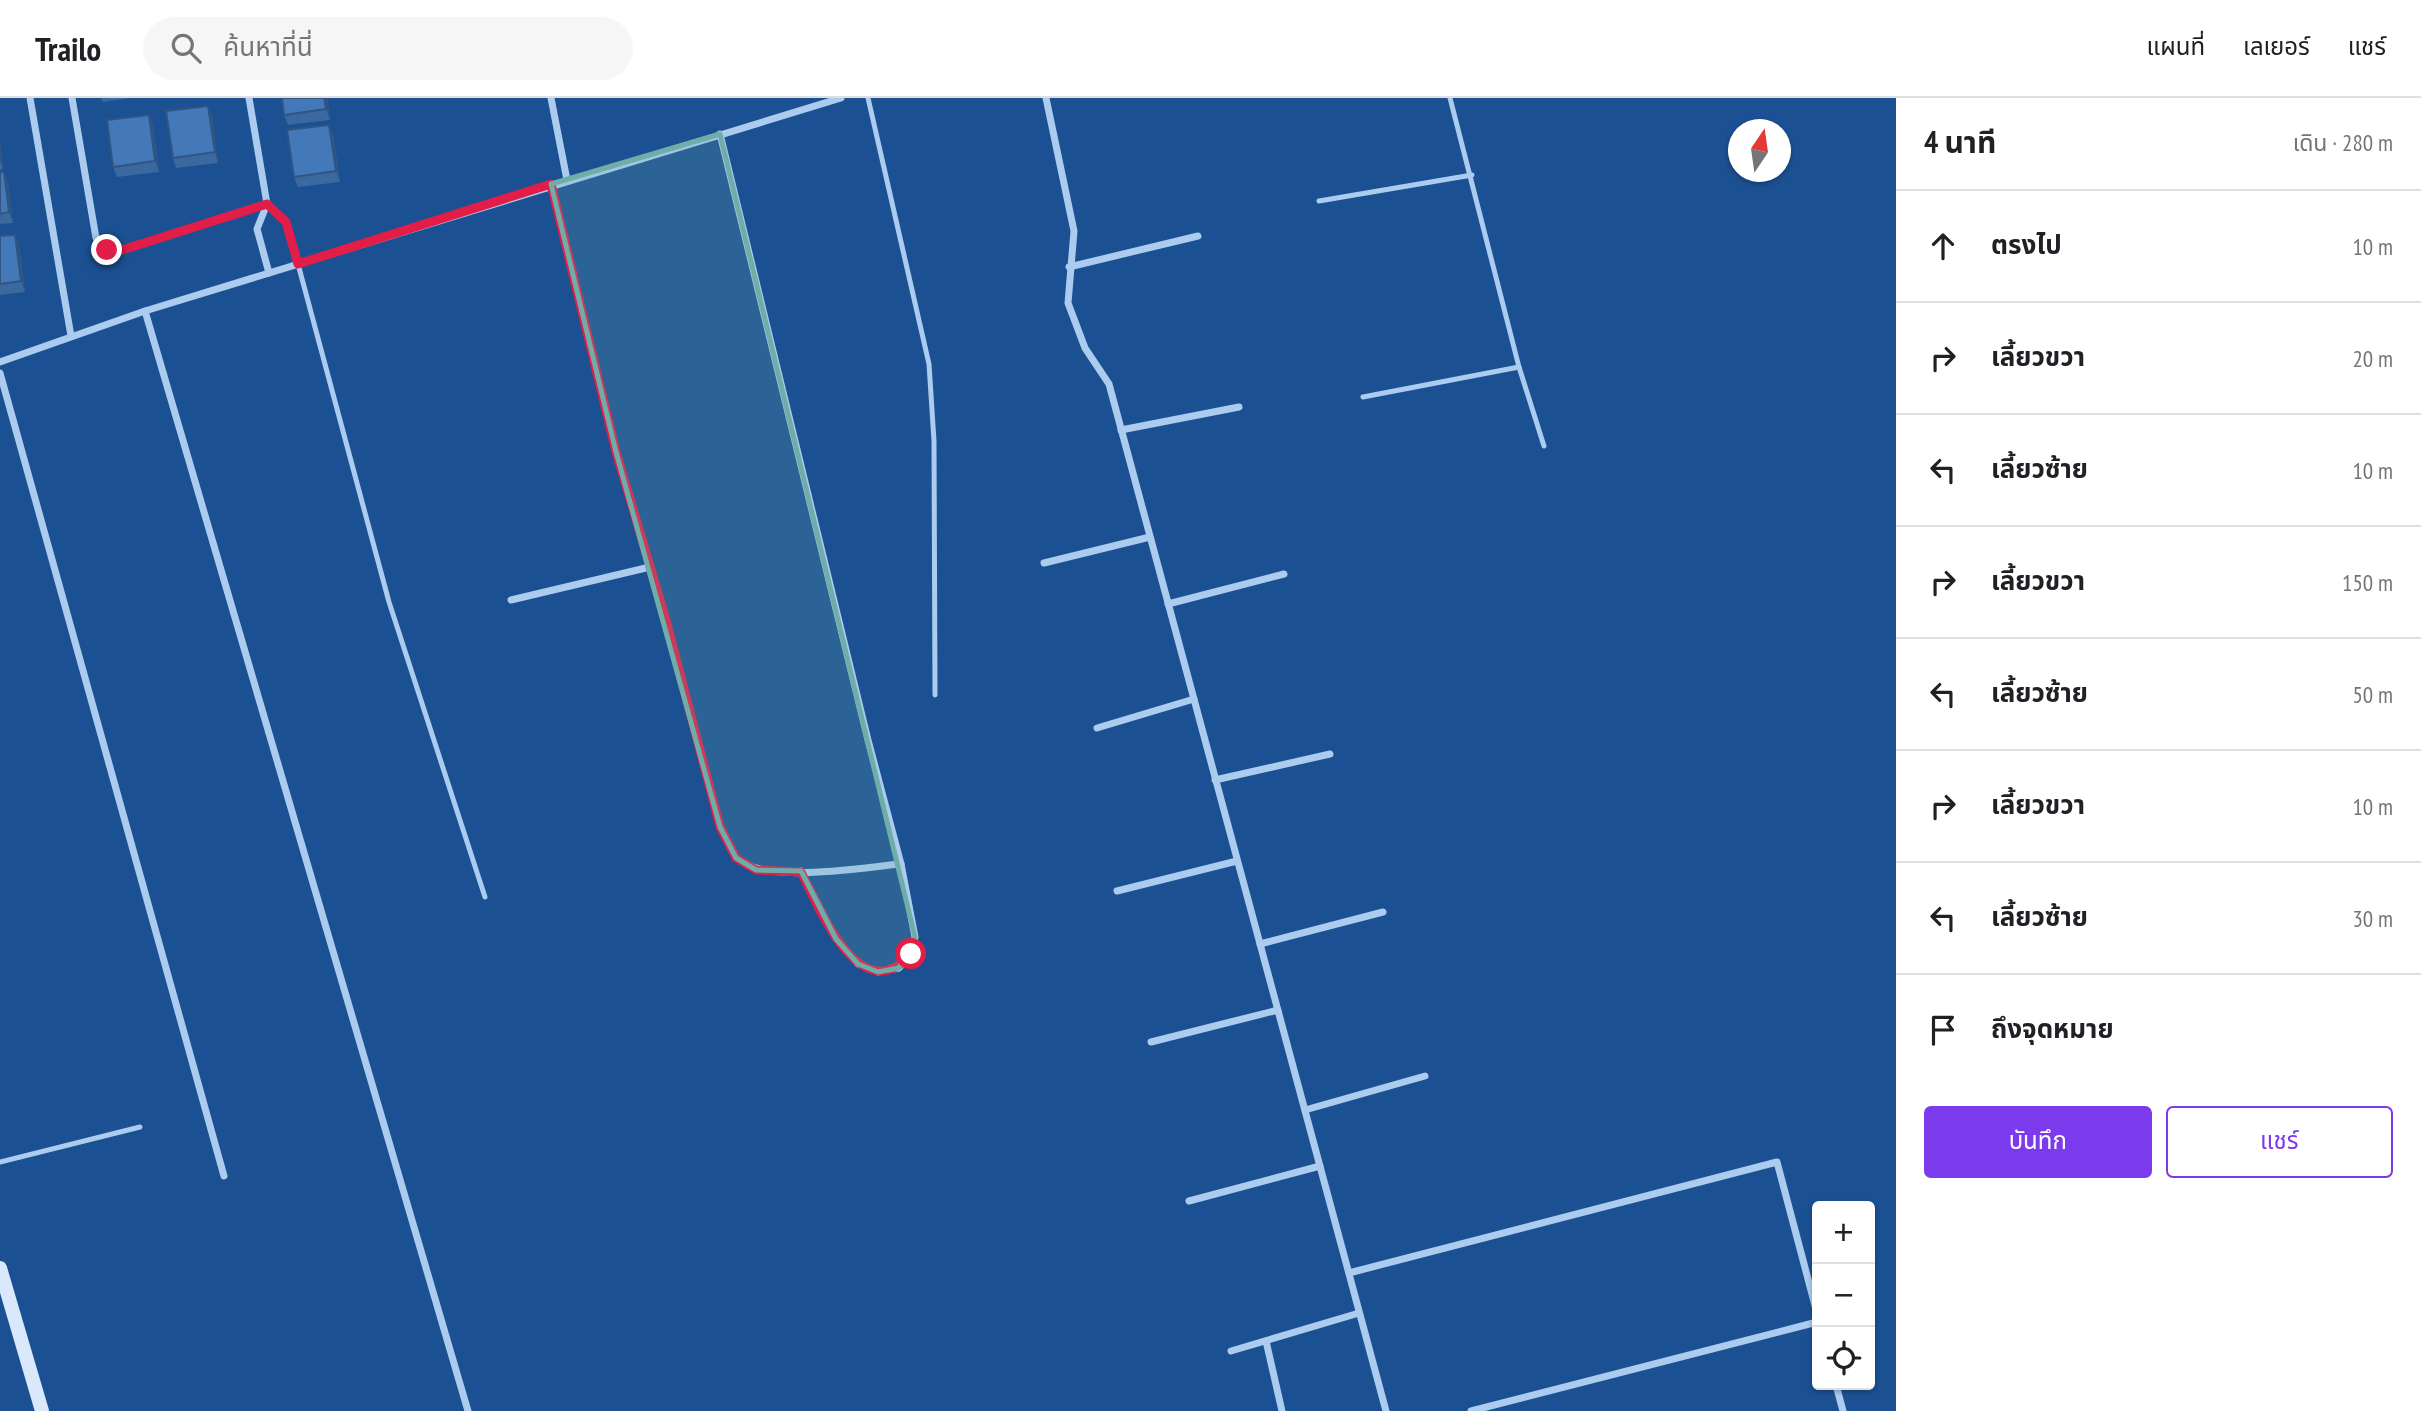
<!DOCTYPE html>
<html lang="th">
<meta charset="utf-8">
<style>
:root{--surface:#fff;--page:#f6f6f6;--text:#202124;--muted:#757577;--line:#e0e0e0;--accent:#7c3aed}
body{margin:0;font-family:"PT Sans Narrow","Noto Sans Thai",sans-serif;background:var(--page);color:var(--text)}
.controls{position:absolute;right:21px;bottom:21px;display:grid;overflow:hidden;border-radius:7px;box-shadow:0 2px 5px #0004}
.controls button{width:63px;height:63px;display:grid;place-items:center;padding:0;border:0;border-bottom:2px solid var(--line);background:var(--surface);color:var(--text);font:35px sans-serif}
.compass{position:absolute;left:1728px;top:21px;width:63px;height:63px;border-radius:50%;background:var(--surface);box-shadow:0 2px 5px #0004;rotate:13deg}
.stop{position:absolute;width:21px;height:21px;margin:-16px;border:5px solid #e11d48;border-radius:50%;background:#fff}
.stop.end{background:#e11d48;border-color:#fff;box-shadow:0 2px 7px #0008}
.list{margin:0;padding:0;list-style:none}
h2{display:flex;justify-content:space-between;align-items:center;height:91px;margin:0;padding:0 28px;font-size:30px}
h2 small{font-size:23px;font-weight:400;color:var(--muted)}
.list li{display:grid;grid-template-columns:46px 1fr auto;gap:21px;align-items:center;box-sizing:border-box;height:112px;padding:0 28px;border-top:2px solid var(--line)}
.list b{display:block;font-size:26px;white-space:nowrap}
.list em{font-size:23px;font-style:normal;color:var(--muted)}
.actions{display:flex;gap:14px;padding:21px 28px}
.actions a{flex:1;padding:16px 0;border:2px solid var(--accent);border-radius:7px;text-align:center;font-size:24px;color:var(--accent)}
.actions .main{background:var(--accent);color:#fff}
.icon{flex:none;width:38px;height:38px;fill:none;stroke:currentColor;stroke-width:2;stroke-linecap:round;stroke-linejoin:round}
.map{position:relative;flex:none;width:1896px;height:1313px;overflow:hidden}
header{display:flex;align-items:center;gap:42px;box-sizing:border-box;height:98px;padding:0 35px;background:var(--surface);border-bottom:2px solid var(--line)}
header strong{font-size:33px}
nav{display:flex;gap:38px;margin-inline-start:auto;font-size:24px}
.search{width:490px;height:63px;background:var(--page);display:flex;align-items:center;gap:18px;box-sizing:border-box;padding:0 24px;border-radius:38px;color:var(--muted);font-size:26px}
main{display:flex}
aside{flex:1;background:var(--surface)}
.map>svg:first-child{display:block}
</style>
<header>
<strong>Trailo</strong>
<div class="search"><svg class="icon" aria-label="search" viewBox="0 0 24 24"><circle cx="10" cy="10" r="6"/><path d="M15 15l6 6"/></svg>ค้นหาที่นี่</div>
<nav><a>แผนที่</a><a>เลเยอร์</a><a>แชร์</a></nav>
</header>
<main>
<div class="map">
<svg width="1896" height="1313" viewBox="0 0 1896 1313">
<rect width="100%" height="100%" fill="#1b5092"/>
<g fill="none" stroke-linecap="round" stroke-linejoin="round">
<g stroke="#abcbef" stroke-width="5">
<polyline points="868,0 929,266 934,343 935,597"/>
<polyline points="1450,0 1519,269 1544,348"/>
<polyline points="1319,103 1472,77"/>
<polyline points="298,166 389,504 485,799"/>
<polyline points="1363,299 1519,269"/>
<polyline points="0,1064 140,1029"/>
</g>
<g stroke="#abcbef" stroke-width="7">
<polyline points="30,0 71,238"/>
<polyline points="72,0 96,140 107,151 122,152 267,106"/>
<polyline points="249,0 267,106 257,131 269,175"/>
<polyline points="551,0 567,82"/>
<polyline points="1046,0 1074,133 1068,205 1085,250 1109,286 1386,1313"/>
<polyline points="720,36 868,642 901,766 915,839 911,856 899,870 878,874 858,866 836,841 801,773"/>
<path d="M551 86 616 354 666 522 720 729C725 738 729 750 735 758 759 788 865 769 901 766"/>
<polyline points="267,106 286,124 298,166"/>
<polyline points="1069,169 1198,138"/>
<polyline points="145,213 468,1313"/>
<polyline points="0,264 145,213 841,0"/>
<polyline points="0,275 224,1078"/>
<polyline points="1121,332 1239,309"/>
<polyline points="1044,465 1150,439"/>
<polyline points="511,502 650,469"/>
<polyline points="1168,506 1284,476"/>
<polyline points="1097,630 1194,601"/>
<polyline points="1215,682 1330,656"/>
<polyline points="1117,793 1237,763"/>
<polyline points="1260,846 1383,814"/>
<polyline points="1151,944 1278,912"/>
<polyline points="1305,1012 1425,978"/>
<polyline points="1189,1103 1320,1068"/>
<polyline points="1349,1175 1777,1064 1817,1215"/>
<polyline points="1266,1243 1282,1313"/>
<polyline points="1231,1253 1359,1215"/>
<polyline points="1836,1287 1843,1313"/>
<polyline points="1471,1313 1817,1224"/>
</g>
<polyline stroke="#d9e8fa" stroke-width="14" points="0,1170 42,1313"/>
</g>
<g fill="#3a689f">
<polygon points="101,0 131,0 103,4"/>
<polygon points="282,0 327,0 330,22 288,27 284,17"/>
<polygon points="208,8 212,18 218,65 176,70 173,60"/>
<polygon points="149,17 153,27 159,74 117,79 113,69"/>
<polygon points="329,27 333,37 340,84 298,89 294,79"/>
<polygon points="0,43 3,71 0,72"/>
<polygon points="0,74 4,74 8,84 13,125 0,126"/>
<polygon points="15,137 19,147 25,194 0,197 0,138"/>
</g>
<g fill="#305582">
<polygon points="324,0 327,0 330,22 326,11"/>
<polygon points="208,8 212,18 218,65 215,54"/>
<polygon points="149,17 153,27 159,74 155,63"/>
<polygon points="329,27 333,37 340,84 336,73"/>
<polygon points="0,43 3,71 0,62"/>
<polygon points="4,74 8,84 13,125 9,114"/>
<polygon points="15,137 19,147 25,194 21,183"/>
</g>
<g fill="#4479b9" stroke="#305582" stroke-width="2">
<polygon points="282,0 324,0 326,11 284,17"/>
<polygon points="208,8 215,54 173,60 166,13"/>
<polygon points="149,17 155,63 113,69 107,22"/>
<polygon points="329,27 336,73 294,79 287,32"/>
<polygon points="0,74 4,74 9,114 0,116"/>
<polygon points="15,137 21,183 0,186 0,138"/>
</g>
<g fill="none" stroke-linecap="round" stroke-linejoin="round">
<path stroke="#e11d48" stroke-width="9" d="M107 152H122L267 106 286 124 298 166 551 86 616 354 666 522 720 729 736 760 756 772 801 774C819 809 860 914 911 856"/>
</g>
<path fill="#6fada8" fill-opacity="0.2" stroke="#6fada8" stroke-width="5" stroke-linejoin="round" d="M720 36 915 839 899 870 878 874 858 866 836 841 801 773 756 772 736 760 720 729 616 354 551 86Z"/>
</svg>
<div class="controls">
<button>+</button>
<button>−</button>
<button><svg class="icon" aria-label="locate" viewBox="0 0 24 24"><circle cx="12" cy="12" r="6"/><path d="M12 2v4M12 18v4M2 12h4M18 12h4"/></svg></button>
</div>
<svg class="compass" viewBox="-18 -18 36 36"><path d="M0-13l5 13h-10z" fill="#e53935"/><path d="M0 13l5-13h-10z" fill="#757577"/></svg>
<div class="stop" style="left:911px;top:856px"></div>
<div class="stop end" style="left:107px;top:152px"></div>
</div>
<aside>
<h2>4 นาที<small>เดิน · 280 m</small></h2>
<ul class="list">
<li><svg class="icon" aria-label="ahead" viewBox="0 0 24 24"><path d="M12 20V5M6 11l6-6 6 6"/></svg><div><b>ตรงไป</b></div><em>10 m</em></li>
<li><svg class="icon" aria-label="right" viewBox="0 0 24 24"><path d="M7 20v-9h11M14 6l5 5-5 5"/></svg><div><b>เลี้ยวขวา</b></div><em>20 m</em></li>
<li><svg class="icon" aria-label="left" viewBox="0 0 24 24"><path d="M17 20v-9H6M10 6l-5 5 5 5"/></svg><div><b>เลี้ยวซ้าย</b></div><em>10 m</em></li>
<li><svg class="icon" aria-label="right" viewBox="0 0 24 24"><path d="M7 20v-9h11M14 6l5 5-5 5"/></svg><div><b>เลี้ยวขวา</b></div><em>150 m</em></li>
<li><svg class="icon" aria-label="left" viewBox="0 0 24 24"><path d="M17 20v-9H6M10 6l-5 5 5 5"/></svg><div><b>เลี้ยวซ้าย</b></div><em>50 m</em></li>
<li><svg class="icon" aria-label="right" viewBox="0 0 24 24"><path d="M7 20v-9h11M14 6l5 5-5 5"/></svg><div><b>เลี้ยวขวา</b></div><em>10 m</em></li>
<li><svg class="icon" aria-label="left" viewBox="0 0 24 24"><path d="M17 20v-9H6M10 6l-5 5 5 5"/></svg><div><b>เลี้ยวซ้าย</b></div><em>30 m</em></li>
<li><svg class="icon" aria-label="arrive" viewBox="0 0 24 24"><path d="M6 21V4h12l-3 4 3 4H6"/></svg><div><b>ถึงจุดหมาย</b></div></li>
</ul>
<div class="actions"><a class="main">บันทึก</a><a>แชร์</a></div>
</aside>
</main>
